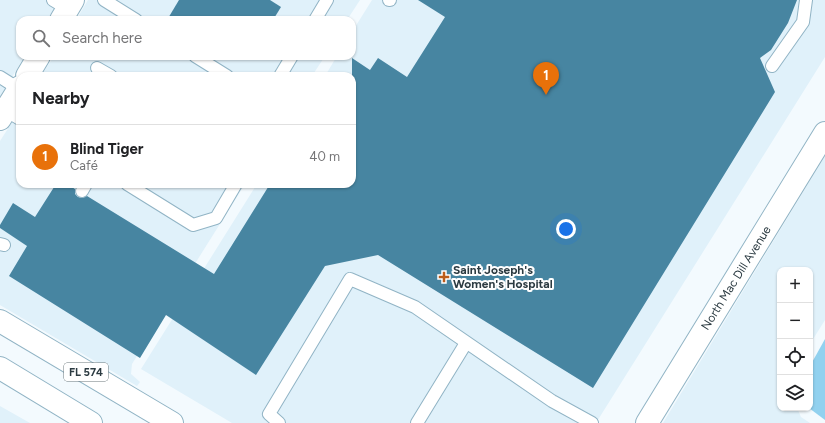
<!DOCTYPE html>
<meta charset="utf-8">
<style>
:root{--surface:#fff;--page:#f2f2f2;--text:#202124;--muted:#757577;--line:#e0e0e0;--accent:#bc5c1a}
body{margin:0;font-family:Figtree,sans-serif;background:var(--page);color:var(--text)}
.controls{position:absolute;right:12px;bottom:12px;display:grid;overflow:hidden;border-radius:8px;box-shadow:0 1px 3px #0004}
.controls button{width:36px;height:36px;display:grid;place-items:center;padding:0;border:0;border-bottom:1px solid var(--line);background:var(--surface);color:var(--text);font:20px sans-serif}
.you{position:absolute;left:566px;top:229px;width:14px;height:14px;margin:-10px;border:3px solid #fff;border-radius:50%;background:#1a73e8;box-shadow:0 0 0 6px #1a73e833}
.badge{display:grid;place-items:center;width:26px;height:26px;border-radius:50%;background:var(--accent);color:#fff;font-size:13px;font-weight:700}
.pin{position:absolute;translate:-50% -33px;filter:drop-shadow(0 1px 2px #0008)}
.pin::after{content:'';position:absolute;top:21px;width:14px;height:12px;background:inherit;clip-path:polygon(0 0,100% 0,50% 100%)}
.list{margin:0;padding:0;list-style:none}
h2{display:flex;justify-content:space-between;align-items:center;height:52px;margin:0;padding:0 16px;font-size:17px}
h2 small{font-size:13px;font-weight:400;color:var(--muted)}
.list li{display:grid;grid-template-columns:26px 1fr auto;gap:12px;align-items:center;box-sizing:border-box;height:64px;padding:0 16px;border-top:1px solid var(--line)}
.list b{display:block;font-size:15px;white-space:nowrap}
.list p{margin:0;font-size:13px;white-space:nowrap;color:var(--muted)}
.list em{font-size:13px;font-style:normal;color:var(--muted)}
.icon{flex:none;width:22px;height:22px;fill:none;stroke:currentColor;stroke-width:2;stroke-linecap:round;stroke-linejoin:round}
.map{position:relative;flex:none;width:825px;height:423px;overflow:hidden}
.search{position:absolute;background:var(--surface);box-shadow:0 1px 3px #0004;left:16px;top:16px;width:340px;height:44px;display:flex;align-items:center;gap:10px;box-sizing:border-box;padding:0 14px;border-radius:12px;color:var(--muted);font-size:15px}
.panel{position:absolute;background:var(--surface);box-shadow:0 1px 3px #0004;left:16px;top:72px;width:340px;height:116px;border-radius:12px}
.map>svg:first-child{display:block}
</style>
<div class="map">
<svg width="825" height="423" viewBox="0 0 825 423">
<rect width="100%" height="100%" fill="#f3fafe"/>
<g fill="#e0f1fa">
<polygon points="0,0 60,0 47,20 20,20 20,56 25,56 0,96"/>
<polygon points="88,0 360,0 347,20 76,20"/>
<polygon points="372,0 825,0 825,57 596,423 232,423 141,369 257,184 352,184 352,76 325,76 337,56 352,56 352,32"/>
<polygon points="54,56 325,56 312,76 41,76"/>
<polygon points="20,110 20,184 245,184 132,364 131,374 140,382 137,386 0,305 0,141"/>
<polygon points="825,156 825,320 810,344 810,270 780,270 780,408 797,408 801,417 810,423 663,423"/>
<polygon points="0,406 30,423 0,423"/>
</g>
<polygon fill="#91d1ef" points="825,339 825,420 809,408 810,366"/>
<g fill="#4785a1">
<polygon points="179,0 270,0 281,7 273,20 167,20"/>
<polygon points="418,0 797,0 788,23 771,50 760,58 775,92 593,388 378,255 325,266 256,375 166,315 140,358 9,276 27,246 0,228 0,225 13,203 35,217 56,184 67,184 75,189 75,194 78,197 82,198 87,196 214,274 270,184 352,184 352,58 370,70 378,58 407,77 445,17"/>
</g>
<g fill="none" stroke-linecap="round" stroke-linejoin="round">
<g stroke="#91b4c5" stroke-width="14">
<g id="lane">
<polyline points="53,0 68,9"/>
<polyline points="104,0 136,20"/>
<polyline points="389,0 390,0"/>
<polyline points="315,20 327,0"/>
<polyline points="195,56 227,76"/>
<polyline points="772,66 803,22 806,0"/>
<polyline points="97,68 111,76"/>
<polyline points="280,76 292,56"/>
<polyline points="0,77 19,89"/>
<polyline points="5,110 20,119"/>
<polyline points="127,184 193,225 216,218 236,184"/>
<polyline points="82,191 86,184"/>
<polyline points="0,244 4,245"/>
<polyline points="279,423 269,414 350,279 415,307 552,401 592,423"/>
<polyline points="417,423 466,343"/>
</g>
</g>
<g stroke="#91b4c5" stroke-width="24">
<g id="street">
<polyline points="61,20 73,0"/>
<polyline points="27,76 39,56"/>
<polyline points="0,119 20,87"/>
</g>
</g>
<g stroke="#91b4c5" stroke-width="24">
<polyline id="secondary" points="647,423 825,133"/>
</g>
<g stroke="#91b4c5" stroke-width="24">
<g id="primary">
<polyline points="0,321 172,423"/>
<polyline points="0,368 91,423"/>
</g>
</g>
<use href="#lane" stroke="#fff" stroke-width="12"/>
<use href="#street" stroke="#fff" stroke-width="22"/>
<use href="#secondary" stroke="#fff" stroke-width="22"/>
<use href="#primary" stroke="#fff" stroke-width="22"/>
</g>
<path fill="#bc5c1a" stroke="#fff" stroke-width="1.5" d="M442 271h4v4h4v4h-4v4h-4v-4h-4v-4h4z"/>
<g text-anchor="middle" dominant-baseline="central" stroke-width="4" stroke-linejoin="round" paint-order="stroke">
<rect fill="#fff" stroke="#6b767b" stroke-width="1" x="64" y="363" width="44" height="18" rx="3"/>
<g font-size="11" font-weight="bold" fill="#2c3b42">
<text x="86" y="372">FL 574</text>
</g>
<g font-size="12" font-weight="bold" fill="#2c3b42" stroke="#fff" text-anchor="start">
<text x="453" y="270">Saint Joseph's<tspan x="453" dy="14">Women's Hospital</tspan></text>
</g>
<g font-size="12" fill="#2c3b42" stroke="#fff">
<text transform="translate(736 278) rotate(-58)">North Mac Dill Avenue</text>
</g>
</g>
</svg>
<div class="controls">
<button>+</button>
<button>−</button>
<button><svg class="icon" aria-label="locate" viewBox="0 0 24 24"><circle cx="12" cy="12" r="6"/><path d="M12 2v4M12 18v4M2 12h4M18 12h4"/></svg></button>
<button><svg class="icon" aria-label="layers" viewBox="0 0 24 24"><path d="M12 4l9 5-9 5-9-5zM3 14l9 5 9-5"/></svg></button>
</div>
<div class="you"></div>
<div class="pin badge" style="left:546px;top:95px;background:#e8710a">1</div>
<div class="search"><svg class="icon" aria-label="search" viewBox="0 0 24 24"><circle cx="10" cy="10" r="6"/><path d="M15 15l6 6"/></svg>Search here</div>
<section class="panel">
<h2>Nearby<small></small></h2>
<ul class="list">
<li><span class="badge" style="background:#e8710a">1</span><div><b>Blind Tiger</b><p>Café</p></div><em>40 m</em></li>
</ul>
</section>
</div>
